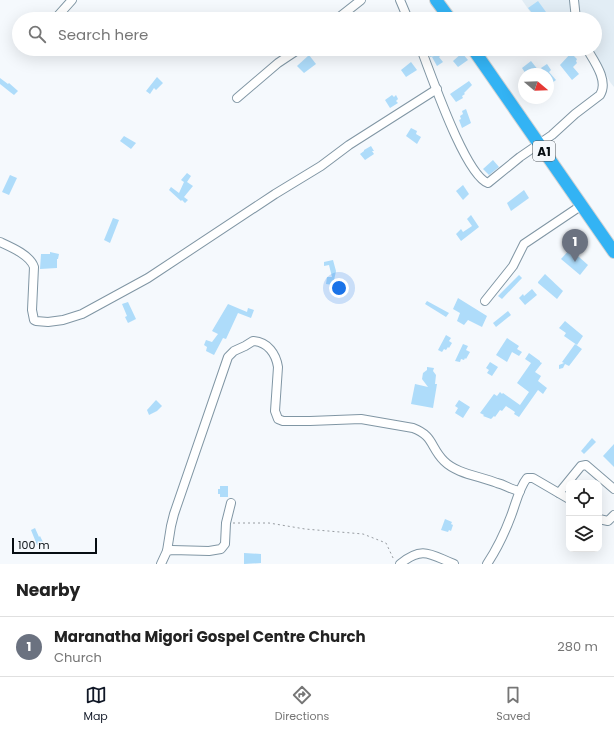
<!DOCTYPE html>
<style>
:root{--surface:#fff;--page:#f2f2f2;--text:#222;--muted:#767676;--line:#e0e0e0;--accent:#111827}
body{margin:0;font-family:Poppins,sans-serif;background:var(--page);color:var(--text)}
.controls{position:absolute;right:12px;bottom:12px;display:grid;overflow:hidden;border-radius:8px;box-shadow:0 4px 16px #0002}
.controls button{width:36px;height:36px;display:grid;place-items:center;padding:0;border:0;border-bottom:1px solid var(--line);background:var(--surface);color:var(--text);font:20px sans-serif}
.compass{position:absolute;left:518px;top:68px;width:36px;height:36px;border-radius:50%;background:var(--surface);box-shadow:0 4px 16px #0002;rotate:109deg}
.scale{position:absolute;left:12px;bottom:10px;width:85px;box-sizing:border-box;padding-left:4px;border:2px solid #060d12;border-top:0;font-size:11px;line-height:14px;white-space:nowrap;color:#060d12;-webkit-text-stroke:3px #f5f9fd;paint-order:stroke}
.you{position:absolute;left:339px;top:288px;width:14px;height:14px;margin:-10px;border:3px solid #fff;border-radius:50%;background:#1a73e8;box-shadow:0 0 0 6px #1a73e833}
.badge{display:grid;place-items:center;width:26px;height:26px;border-radius:50%;background:var(--accent);color:#fff;font-size:13px;font-weight:700}
.pin{position:absolute;translate:-50% -33px;filter:drop-shadow(0 1px 2px #0008)}
.pin::after{content:'';position:absolute;top:21px;width:14px;height:12px;background:inherit;clip-path:polygon(0 0,100% 0,50% 100%)}
.list{margin:0;padding:0;list-style:none}
h2{display:flex;justify-content:space-between;align-items:center;height:52px;margin:0;padding:0 16px;font-size:17px}
h2 small{font-size:13px;font-weight:400;color:var(--muted)}
.list li{display:grid;grid-template-columns:26px 1fr auto;gap:12px;align-items:center;box-sizing:border-box;height:60px;padding:0 16px;border-top:1px solid var(--line)}
.list b{display:block;font-size:15px;white-space:nowrap}
.list p{margin:0;font-size:13px;white-space:nowrap;color:var(--muted)}
.list em{font-size:13px;font-style:normal;color:var(--muted)}
.icon{flex:none;width:22px;height:22px;fill:none;stroke:currentColor;stroke-width:2;stroke-linecap:round;stroke-linejoin:round}
.map{position:relative;flex:none;width:614px;height:564px;overflow:hidden}
.search{position:absolute;background:var(--surface);box-shadow:0 4px 16px #0002;left:12px;right:12px;top:12px;height:44px;display:flex;align-items:center;gap:10px;box-sizing:border-box;padding:0 14px;border-radius:22px;color:var(--muted);font-size:15px}
.sheet{height:112px;background:var(--surface)}
nav{display:flex;justify-content:space-around;align-items:center;box-sizing:border-box;height:56px;border-top:1px solid var(--line);background:var(--surface);font-size:11px;color:var(--muted)}
nav a{display:grid;justify-items:center;gap:2px}
nav .on{color:var(--accent)}
.map>svg:first-child{display:block}
</style>
<div class="map">
<svg width="614" height="564" viewBox="0 0 614 564">
<rect width="100%" height="100%" fill="#f5f9fd"/>
<polygon fill="#e2edf5" points="522,0 614,0 614,87 610,82 593,49 595,49 595,19 535,19"/>
<g fill="#aedcfa">
<polygon points="538,1 546,12 544,13 547,17 544,19 537,19 528,8"/>
<polygon points="442,49 448,49 439,57 443,62 437,66 432,57 434,56 430,57 428,52 433,50 435,55"/>
<polygon points="462,53 468,60 458,67 453,61"/>
<polygon points="571,53 577,59 576,61 577,63 573,67 579,74 572,80 560,65"/>
<polygon points="309,55 316,64 304,73 297,66"/>
<polygon points="531,61 539,71 535,74 531,74 529,71 526,74 522,68"/>
<polygon points="411,62 417,70 406,77 401,70"/>
<polygon points="547,64 551,70 549,72 556,80 552,83 551,82 548,84 548,73 546,74 541,68"/>
<polygon points="157,77 163,83 156,90 154,88 150,94 146,91"/>
<polygon points="0,78 8,84 9,83 18,91 14,95 10,92 0,84"/>
<polygon points="469,81 472,85 464,93 465,94 462,96 463,98 456,102 450,94"/>
<polygon points="392,95 394,97 396,95 398,99 396,101 398,103 390,108 385,100"/>
<polygon points="466,109 471,123 462,128 459,120 461,119 460,116 463,114 462,111"/>
<polygon points="411,128 417,131 416,134 421,137 417,144 406,136"/>
<polygon points="124,136 136,143 131,149 120,141"/>
<polygon points="371,146 374,151 372,151 374,154 365,160 360,154 364,151 364,150"/>
<polygon points="493,160 499,167 489,175 483,169"/>
<polygon points="187,173 191,176 187,182 193,186 184,197 188,200 185,203 182,200 181,201 169,190 171,187 179,193 184,182 181,180"/>
<polygon points="10,175 17,178 9,195 2,192"/>
<polygon points="463,185 469,194 463,200 456,191"/>
<polygon points="524,190 529,198 511,211 507,203"/>
<polygon points="471,215 479,227 461,241 456,234 461,229 463,232 472,226 467,219"/>
<polygon points="113,218 119,220 110,243 104,240"/>
<polygon points="570,249 588,265 580,275 561,259"/>
<polygon points="50,252 59,254 58,259 57,259 57,268 40,269 41,254 50,254"/>
<polygon points="333,260 336,271 333,285 326,284 327,277 332,277 329,265 324,266 324,262"/>
<polygon points="545,274 563,291 557,299 538,283 538,282"/>
<polygon points="519,275 522,278 502,299 498,296"/>
<polygon points="532,289 537,295 525,305 519,298 523,294 524,296"/>
<polygon points="458,298 487,316 482,327 468,320 464,325 457,321 460,313 453,309"/>
<polygon points="427,301 449,313 446,317 425,304"/>
<polygon points="128,302 136,319 128,323 125,317 127,316 122,304"/>
<polygon points="228,304 247,312 248,308 254,310 251,318 238,313 226,339 223,338 214,355 206,351 207,347 204,345 206,340 212,342 218,334 212,331"/>
<polygon points="508,311 511,315 496,327 493,323"/>
<polygon points="565,321 583,336 577,345 564,336 566,333 559,328"/>
<polygon points="446,335 451,338 449,341 452,343 449,348 448,347 446,350 444,349 442,352 438,350"/>
<polygon points="507,338 519,346 517,349 522,352 519,356 512,352 507,362 496,355"/>
<polygon points="463,344 468,346 466,350 470,352 466,359 465,358 464,360 461,359 460,362 455,361"/>
<polygon points="575,344 582,349 569,366 565,364 563,368 559,369 559,365 564,363 562,362"/>
<polygon points="529,353 540,361 540,362 542,363 535,372 541,376 538,381 547,388 543,394 538,390 519,417 514,414 515,412 506,406 502,411 500,410 495,417 494,416 491,419 483,416 484,415 480,413 494,394 497,396 500,392 502,394 503,393 520,405 529,392 517,383 531,363 525,359"/>
<polygon points="490,362 498,367 492,376 487,373 489,370 486,368"/>
<polygon points="427,367 434,368 433,371 436,375 435,384 437,384 433,408 411,404 415,384 428,387 422,379 423,373 427,370"/>
<polygon points="156,400 162,406 157,411 149,415 147,410"/>
<polygon points="459,400 470,407 463,418 455,413 458,408 455,406"/>
<polygon points="592,438 596,442 584,454 581,451"/>
<polygon points="614,444 614,467 603,456"/>
<polygon points="220,486 228,486 228,497 220,497 220,494 218,494 218,489 220,489"/>
<polygon points="445,519 452,522 451,524 453,525 451,531 449,530 448,532 441,530"/>
<polygon points="35,528 39,537 40,536 43,542 37,545 31,530"/>
<polygon points="244,553 261,554 261,563 244,564"/>
</g>
<g fill="none" stroke-linecap="round" stroke-linejoin="round">
<g stroke="#8096a4" stroke-width="10">
<g id="minor">
<polyline points="400,0 408,19"/>
<polyline points="574,0 576,19"/>
<polyline points="55,19 72,0"/>
<polyline points="337,19 361,0"/>
<path d="M421 49C431 74 465 175 488 183L520 157 552 135 575 114 600 95C609 81 594 61 587 49"/>
<polyline points="237,98 278,63 299,49"/>
<path d="M0 242C11 247 30 255 34 267L32 310 34 320 36 321 48 322 63 320 82 314 148 278 275 194 321 166 349 145 437 89"/>
<polyline points="485,301 513,266 524,244 582,205"/>
<polyline points="559,493 581,466 586,465 614,489"/>
<polyline points="599,519 608,521 614,515"/>
<path d="M167 551 171 526 174 514 228 357 234 351 245 346 253 341C268 342 276 354 278 367L275 411 278 419 283 421H310L361 419 413 428C434 436 430 447 444 461 457 474 480 476 497 483 506 485 511 490 520 491"/>
<polyline points="161,564 167,551 172,550 209,551 221,549 225,544 226,523 231,503"/>
<path d="M400 564C423 545 431 555 454 564"/>
<path d="M487 564C497 549 505 532 511 516 516 503 519 488 527 478H533L569 499"/>
</g>
</g>
<g stroke="#d2d3d4" stroke-width="14">
<g id="highway">
<polyline points="436,0 450,19"/>
<polyline points="473,49 614,252"/>
</g>
</g>
<polyline stroke="#979ca1" stroke-width="1" stroke-dasharray="2 3" stroke-linecap="butt" points="233,523 269,523 305,529 363,534 386,543 394,560"/>
<use href="#minor" stroke="#fff" stroke-width="8"/>
<use href="#highway" stroke="#33b3f4" stroke-width="12"/>
</g>
<g text-anchor="middle" dominant-baseline="central" stroke-width="3" stroke-linejoin="round" paint-order="stroke">
<rect fill="#f5f9fd" stroke="#4e5458" stroke-width="1" x="533" y="141" width="22" height="20" rx="3"/>
<g font-size="12" font-weight="bold" fill="#060d12">
<text x="544" y="151">A1</text>
</g>
</g>
</svg>
<div class="controls">
<button><svg class="icon" aria-label="locate" viewBox="0 0 24 24"><circle cx="12" cy="12" r="6"/><path d="M12 2v4M12 18v4M2 12h4M18 12h4"/></svg></button>
<button><svg class="icon" aria-label="layers" viewBox="0 0 24 24"><path d="M12 4l9 5-9 5-9-5zM3 14l9 5 9-5"/></svg></button>
</div>
<svg class="compass" viewBox="-18 -18 36 36"><path d="M0-13l5 13h-10z" fill="#e53935"/><path d="M0 13l5-13h-10z" fill="#767676"/></svg>
<div class="scale">100 m</div>
<div class="you"></div>
<div class="pin badge" style="left:575px;top:262px;background:#6b7280">1</div>
<div class="search"><svg class="icon" aria-label="search" viewBox="0 0 24 24"><circle cx="10" cy="10" r="6"/><path d="M15 15l6 6"/></svg>Search here</div>
</div>
<section class="sheet">
<h2>Nearby<small></small></h2>
<ul class="list">
<li><span class="badge" style="background:#6b7280">1</span><div><b>Maranatha Migori Gospel Centre Church</b><p>Church</p></div><em>280 m</em></li>
</ul>
</section>
<nav>
<a class="on"><svg class="icon" aria-label="map" viewBox="0 0 24 24"><path d="M3 6l6-2 6 2 6-2v14l-6 2-6-2-6 2zM9 4v14M15 6v14"/></svg>Map</a>
<a><svg class="icon" aria-label="directions" viewBox="0 0 24 24"><path d="M12 3l9 9-9 9-9-9zM9 14v-3h6M13 9l2 2-2 2"/></svg>Directions</a>
<a><svg class="icon" aria-label="saved" viewBox="0 0 24 24"><path d="M7 4h10v16l-5-4-5 4z"/></svg>Saved</a>
</nav>
